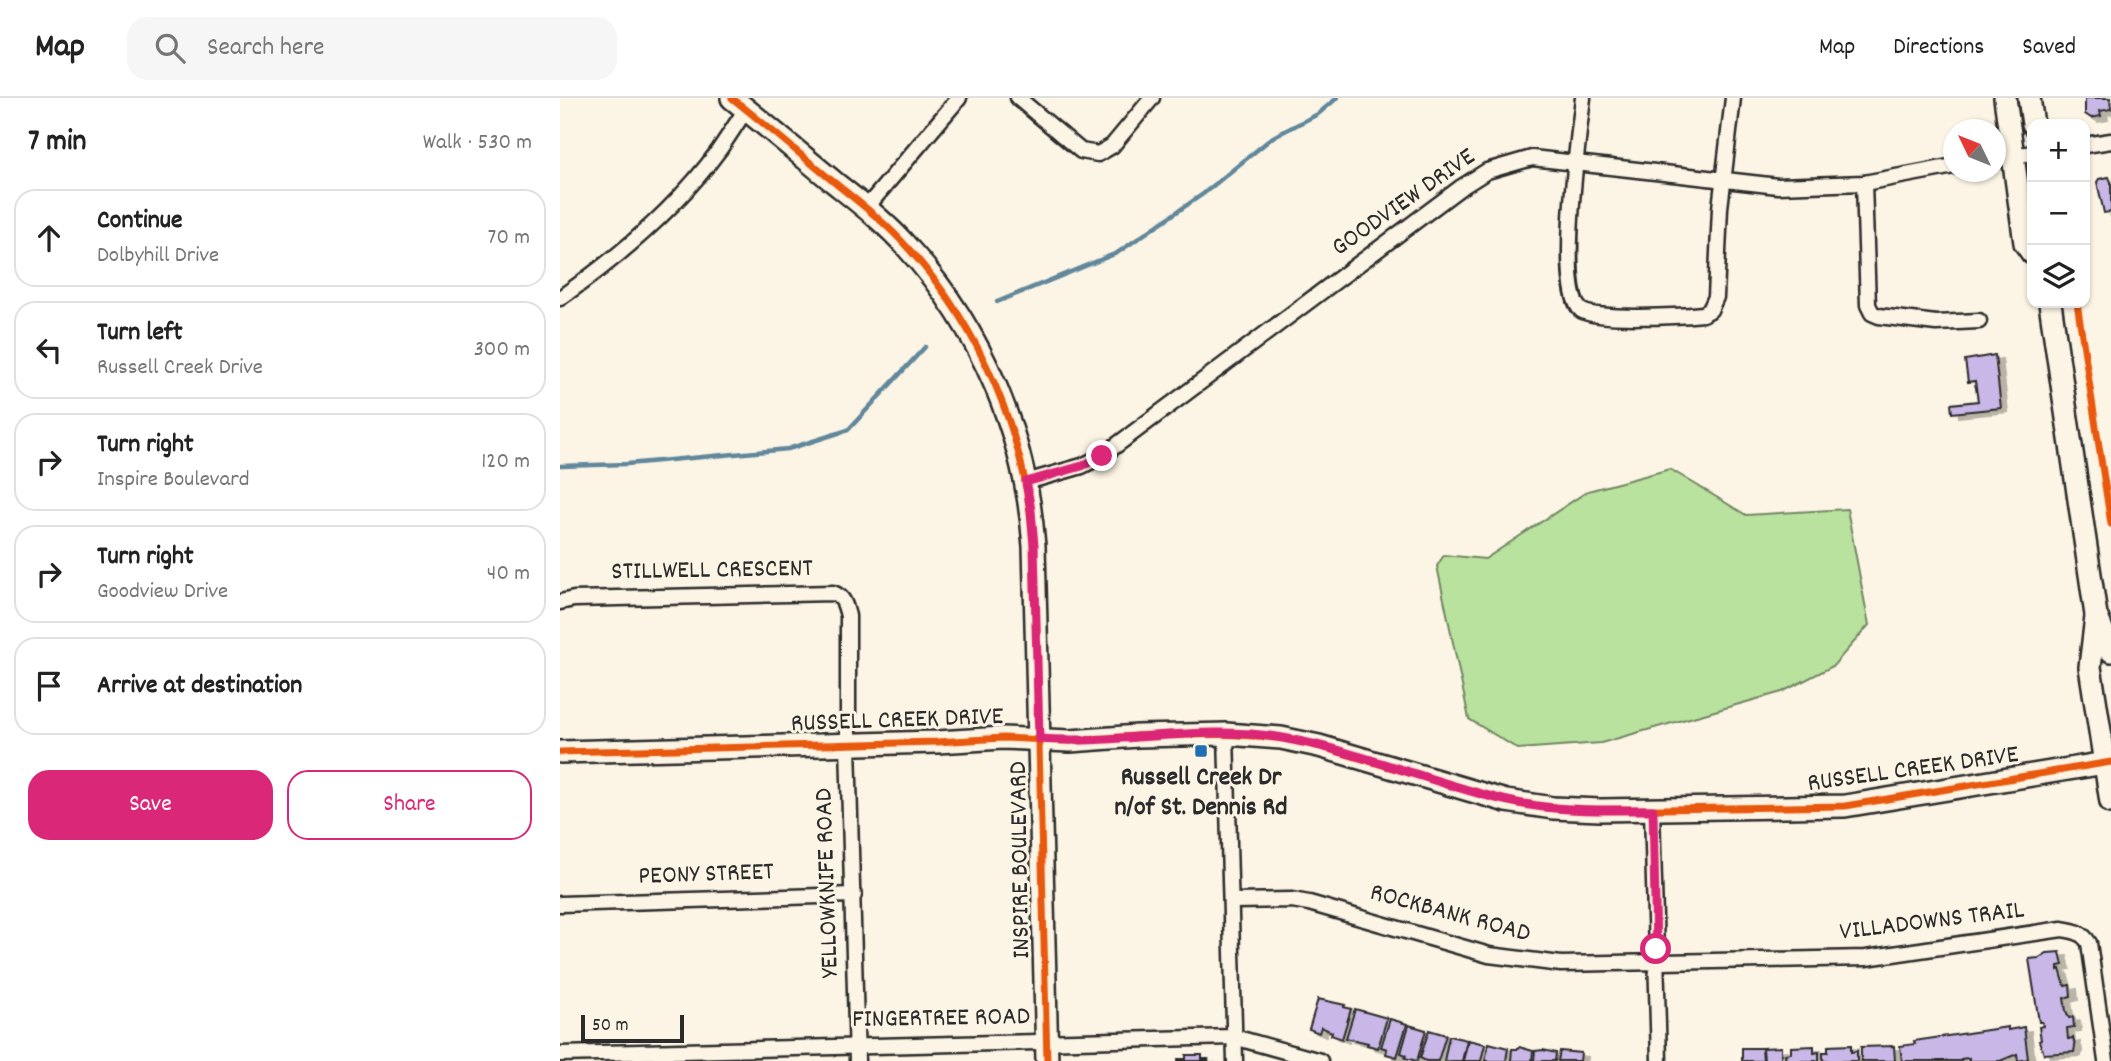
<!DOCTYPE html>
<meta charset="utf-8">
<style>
:root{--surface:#fff;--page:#f6f6f6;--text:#222;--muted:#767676;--line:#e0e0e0;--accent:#db2777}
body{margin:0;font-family:Dekko,sans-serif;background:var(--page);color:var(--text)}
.controls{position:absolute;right:21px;top:21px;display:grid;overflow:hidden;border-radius:14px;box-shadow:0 2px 5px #0004}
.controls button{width:63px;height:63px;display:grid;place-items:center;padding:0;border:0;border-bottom:2px solid var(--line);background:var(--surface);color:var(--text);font:35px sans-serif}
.compass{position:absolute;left:1383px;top:21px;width:63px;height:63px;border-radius:50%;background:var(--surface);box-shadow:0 2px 5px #0004;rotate:313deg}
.scale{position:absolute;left:21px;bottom:18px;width:103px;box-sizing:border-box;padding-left:7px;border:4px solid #2b2b2b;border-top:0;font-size:19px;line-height:24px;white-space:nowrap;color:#2b2b2b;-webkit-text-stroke:5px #fcf5e5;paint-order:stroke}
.stop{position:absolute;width:21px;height:21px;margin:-16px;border:5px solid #db2777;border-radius:50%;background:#fff}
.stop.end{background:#db2777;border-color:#fff;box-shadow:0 2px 7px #0008}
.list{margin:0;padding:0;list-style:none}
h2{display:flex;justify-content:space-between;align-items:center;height:91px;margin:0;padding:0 28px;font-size:30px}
h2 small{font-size:23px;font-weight:400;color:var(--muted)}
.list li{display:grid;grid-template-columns:46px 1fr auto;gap:21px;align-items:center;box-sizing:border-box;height:98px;margin:0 14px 14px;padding:0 14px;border:2px solid var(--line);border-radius:21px}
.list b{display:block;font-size:26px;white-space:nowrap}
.list p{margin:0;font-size:23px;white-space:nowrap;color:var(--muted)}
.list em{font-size:23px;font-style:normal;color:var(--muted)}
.actions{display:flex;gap:14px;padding:21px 28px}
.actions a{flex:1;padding:16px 0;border:2px solid var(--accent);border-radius:21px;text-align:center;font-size:24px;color:var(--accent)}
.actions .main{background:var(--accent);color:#fff}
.icon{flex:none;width:38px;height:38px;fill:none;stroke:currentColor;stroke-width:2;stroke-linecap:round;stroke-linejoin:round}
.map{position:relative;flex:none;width:1551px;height:963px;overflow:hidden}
header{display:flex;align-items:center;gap:42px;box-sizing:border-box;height:98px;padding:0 35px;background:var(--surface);border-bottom:2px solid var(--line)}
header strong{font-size:33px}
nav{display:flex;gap:38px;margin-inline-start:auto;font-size:24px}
.search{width:490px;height:63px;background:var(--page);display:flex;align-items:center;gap:18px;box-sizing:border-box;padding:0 24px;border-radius:21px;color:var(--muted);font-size:26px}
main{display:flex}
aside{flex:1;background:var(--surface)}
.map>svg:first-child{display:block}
</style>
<header>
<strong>Map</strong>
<div class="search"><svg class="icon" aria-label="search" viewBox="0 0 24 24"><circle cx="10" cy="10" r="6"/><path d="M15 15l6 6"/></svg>Search here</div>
<nav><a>Map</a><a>Directions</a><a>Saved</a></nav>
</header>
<main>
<aside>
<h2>7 min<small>Walk · 530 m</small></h2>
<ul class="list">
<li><svg class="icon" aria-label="ahead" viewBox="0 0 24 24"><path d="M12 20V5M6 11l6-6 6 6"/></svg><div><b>Continue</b><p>Dolbyhill Drive</p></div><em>70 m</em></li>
<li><svg class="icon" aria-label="left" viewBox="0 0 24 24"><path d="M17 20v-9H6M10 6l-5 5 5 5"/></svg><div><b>Turn left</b><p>Russell Creek Drive</p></div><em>300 m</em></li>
<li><svg class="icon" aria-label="right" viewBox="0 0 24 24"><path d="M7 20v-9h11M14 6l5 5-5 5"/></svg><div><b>Turn right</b><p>Inspire Boulevard</p></div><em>120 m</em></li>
<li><svg class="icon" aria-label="right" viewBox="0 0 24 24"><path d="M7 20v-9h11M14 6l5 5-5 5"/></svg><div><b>Turn right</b><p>Goodview Drive</p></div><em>40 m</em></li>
<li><svg class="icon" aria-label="arrive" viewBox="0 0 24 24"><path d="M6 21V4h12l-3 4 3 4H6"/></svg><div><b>Arrive at destination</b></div></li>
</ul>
<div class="actions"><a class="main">Save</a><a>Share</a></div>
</aside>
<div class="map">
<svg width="1551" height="963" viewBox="0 0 1551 963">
<defs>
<filter id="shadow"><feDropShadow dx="7" dy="4" stdDeviation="0" flood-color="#0004"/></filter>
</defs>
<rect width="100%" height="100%" fill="#fcf5e5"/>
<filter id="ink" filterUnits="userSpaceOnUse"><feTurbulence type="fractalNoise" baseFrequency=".0143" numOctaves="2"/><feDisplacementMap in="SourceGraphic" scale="14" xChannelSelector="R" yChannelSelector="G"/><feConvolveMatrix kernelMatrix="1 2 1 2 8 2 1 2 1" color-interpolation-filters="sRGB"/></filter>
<g filter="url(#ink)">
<polygon fill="#b9e29e" stroke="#728664" stroke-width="2" points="1110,371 1186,417 1287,411 1309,527 1273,568 1222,594 1041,645 958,651 909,621 877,468 884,457 925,461 1028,393"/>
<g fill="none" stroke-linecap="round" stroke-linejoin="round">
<g stroke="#61879b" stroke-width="4.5">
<polyline points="437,204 557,155 643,96 713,39 758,16 777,0"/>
<polyline points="0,368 67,366 228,351 288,332 365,249"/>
</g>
</g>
<g fill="#c9b7e7" stroke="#2b2b2b" stroke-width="2" filter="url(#shadow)">
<polygon points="1525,0 1550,0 1551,11 1540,13 1541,18 1531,20 1525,16"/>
<polygon points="1549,79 1551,84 1551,114 1544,115 1537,84 1539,81"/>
<polygon points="1435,257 1441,310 1392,315 1391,306 1418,303 1415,283 1408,284 1405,262"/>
<polygon points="1500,854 1503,867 1498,868 1498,872 1500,871 1505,888 1510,887 1511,898 1504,900 1506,913 1509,920 1513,919 1514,929 1507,930 1508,941 1513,940 1515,948 1514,954 1484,956 1479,943 1481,942 1479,929 1483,928 1482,924 1479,924 1469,861 1479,860 1487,855"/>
<polygon points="758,901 785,907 784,909 791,911 782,941 771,937 772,934 761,929 759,935 749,931"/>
<polygon points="795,911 827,920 818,950 807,947 808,945 786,940"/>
<polygon points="830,921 847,926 837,959 826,956 827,951 821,949"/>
<polygon points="849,927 866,932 857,963 845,960 846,957 841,955"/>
<polygon points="1448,929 1448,932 1464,929 1468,961 1458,963 1457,956 1440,963 1409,963 1409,960 1401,961 1401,963 1342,963 1340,948 1355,946 1354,943"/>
<polygon points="869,932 886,937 878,963 866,963 860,960"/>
<polygon points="889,938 907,942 902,963 884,963"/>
<polygon points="908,942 925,946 921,963 903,963"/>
<polygon points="929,945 948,950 946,963 925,963"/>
<polygon points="1291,947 1291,954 1297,953 1297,963 1263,963 1263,954 1268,954 1268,948"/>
<polygon points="1254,948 1254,955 1259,954 1259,963 1226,963 1225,956 1231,955 1231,949"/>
<polygon points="1334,948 1335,963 1301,963 1301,949"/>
<polygon points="959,949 973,953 972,963 951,963 952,951 958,951"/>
<polygon points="1221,949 1221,963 1204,963 1203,950"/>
<polygon points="1182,950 1202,950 1203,963 1182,963"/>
<polygon points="983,952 996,955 995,963 974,963 975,953"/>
<polygon points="1000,953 1021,955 1020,963 998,963"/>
<polygon points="626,957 642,957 642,961 648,961 648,963 618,963 618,961 626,961"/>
</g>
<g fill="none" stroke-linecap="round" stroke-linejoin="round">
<g stroke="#2b2b2b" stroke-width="19">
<g id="street">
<polyline points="458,0 521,53 538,56 552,48 592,0"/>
<path d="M1023 0C1019 34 997 193 1021 212 1033 223 1123 218 1143 216L1150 212 1156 199 1160 110 1173 0"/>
<polyline points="1525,47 1551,43"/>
<polyline points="1436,61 1472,55"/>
<polyline points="1304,85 1308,207 1312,215 1319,218 1376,225 1419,223"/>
<polyline points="306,110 399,0"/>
<path d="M0 200C59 159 116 111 159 52 168 39 177 25 186 11"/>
<polyline points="466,384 522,368 542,358 900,90 927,73 972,60 1218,88 1304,85 1394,68"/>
<path d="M0 504 14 501 273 495C284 499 285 507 288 518V647L297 963"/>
<polyline points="666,636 675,963"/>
<polyline points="1092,712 1099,963"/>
<path d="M672 803 732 802 749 805 929 857 1001 866 1306 860 1502 831C1515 833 1522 834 1529 845L1546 963"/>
<polyline points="0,806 294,797"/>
<polyline points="0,956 674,939 760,963"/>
</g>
</g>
<g stroke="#2b2b2b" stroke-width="26">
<g id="secondary">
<path d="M172 0C207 28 241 57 275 85 300 105 326 125 347 149 422 231 466 338 474 448L487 963"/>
<polyline points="1445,0 1465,145 1472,155"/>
<polyline points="1469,0 1473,26"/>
<polyline points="1490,205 1536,517 1551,553"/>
<polyline points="1536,519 1530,569 1551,704"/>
<polyline points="0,654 377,644 443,640 510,643 578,638 666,636 721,640 759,648 946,703 993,710 1040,712 1285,708 1551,664"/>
</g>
</g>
<use href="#street" stroke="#fcf5e5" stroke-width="14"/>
<use href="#secondary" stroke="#fcf5e5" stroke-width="21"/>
<g stroke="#fcf5e5" stroke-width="11">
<g id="cycleway">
<path d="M172 0C207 28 241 57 275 85 300 105 326 125 347 149 422 231 466 338 474 448L487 963"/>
<polyline points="1517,205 1551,426"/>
<polyline points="0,654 377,644 443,640 510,643 578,638 666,636 721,640 759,648 946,703 993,710 1040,712 1285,708 1551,664"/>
</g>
</g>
<use href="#cycleway" stroke="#e8590c" stroke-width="7"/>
</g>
</g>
<g fill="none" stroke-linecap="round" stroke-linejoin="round" filter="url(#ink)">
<path stroke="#db2777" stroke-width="9" d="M542 358 522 368 466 384 471 412 474 448 479 641C560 647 643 626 723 640 798 653 870 684 944 702 992 714 1043 712 1093 712L1096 851"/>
</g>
<rect fill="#1f6fb2" stroke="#fcf5e5" stroke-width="2.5" x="634" y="646" width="14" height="14" rx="3.5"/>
<g text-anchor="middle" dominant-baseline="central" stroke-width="6" stroke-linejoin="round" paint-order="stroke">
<g font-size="26" fill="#2b2b2b" stroke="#fcf5e5">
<text transform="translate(844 105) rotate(-35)">GOODVIEW DRIVE</text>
<text transform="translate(152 473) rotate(-1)">STILLWELL CRESCENT</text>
<text transform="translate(337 623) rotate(-2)">RUSSELL CREEK DRIVE</text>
<text transform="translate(1353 672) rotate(-8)">RUSSELL CREEK DRIVE</text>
<text transform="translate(461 762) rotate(-91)">INSPIRE BOULEVARD</text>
<text transform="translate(146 777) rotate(-2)">PEONY STREET</text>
<text transform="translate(268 785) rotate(-92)">YELLOWKNIFE ROAD</text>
<text transform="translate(890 816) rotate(15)">ROCKBANK ROAD</text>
<text transform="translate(1372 824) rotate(-7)">VILLADOWNS TRAIL</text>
<text transform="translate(381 921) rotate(-1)">FINGERTREE ROAD</text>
</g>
<g font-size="26" font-weight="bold" fill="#2b2b2b" stroke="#fcf5e5">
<text x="641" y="680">Russell Creek Dr<tspan x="641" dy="30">n/of St. Dennis Rd</tspan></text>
</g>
</g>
</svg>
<div class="controls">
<button>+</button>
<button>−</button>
<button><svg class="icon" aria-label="layers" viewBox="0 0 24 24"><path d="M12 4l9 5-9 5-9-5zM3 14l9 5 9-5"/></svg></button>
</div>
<svg class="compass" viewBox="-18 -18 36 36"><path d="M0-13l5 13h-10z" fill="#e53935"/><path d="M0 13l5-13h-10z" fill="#767676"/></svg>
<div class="scale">50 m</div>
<div class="stop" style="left:1096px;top:851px"></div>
<div class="stop end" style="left:542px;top:358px"></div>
</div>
</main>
